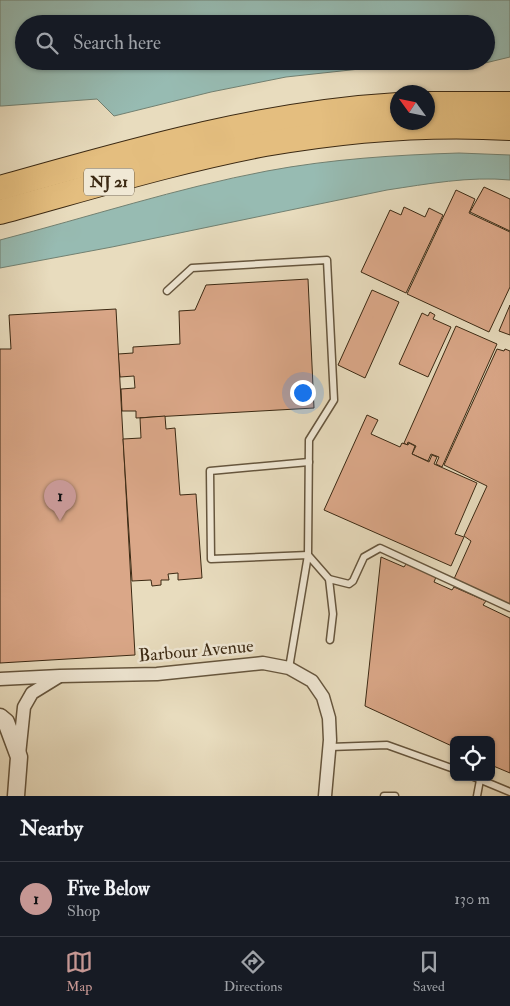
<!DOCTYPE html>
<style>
:root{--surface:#171b24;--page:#242831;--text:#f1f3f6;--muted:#9ea1a6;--line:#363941;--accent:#c59692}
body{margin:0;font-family:"IM FELL Double Pica",serif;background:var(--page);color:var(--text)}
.controls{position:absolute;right:15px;bottom:15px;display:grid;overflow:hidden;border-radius:8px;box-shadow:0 1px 4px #0004}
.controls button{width:45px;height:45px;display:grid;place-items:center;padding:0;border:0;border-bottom:1px solid var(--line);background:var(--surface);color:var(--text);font:25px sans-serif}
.compass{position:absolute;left:390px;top:85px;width:45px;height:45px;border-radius:50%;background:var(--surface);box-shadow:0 1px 4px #0004;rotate:303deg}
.you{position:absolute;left:302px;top:392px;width:18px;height:18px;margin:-12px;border:4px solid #fff;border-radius:50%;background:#1a73e8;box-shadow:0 0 0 8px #1a73e833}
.badge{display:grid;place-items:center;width:32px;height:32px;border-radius:50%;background:var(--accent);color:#111;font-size:16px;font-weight:700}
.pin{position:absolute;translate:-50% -41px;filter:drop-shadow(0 1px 2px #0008)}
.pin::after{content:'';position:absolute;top:26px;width:18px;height:15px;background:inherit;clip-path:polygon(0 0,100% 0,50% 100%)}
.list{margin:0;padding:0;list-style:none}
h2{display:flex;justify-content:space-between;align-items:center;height:65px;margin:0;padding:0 20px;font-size:21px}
h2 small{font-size:16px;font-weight:400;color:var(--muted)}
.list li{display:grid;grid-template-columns:32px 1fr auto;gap:15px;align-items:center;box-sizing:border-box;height:75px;padding:0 20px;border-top:1px solid var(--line)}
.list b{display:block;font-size:19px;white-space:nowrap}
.list p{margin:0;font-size:16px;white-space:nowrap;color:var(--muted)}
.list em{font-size:16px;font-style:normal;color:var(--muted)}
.icon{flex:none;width:28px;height:28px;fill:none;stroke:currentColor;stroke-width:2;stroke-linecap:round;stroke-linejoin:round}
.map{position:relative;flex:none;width:510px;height:796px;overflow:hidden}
.search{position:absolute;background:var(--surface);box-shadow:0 1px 4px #0004;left:15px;right:15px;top:15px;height:55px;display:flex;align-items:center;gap:12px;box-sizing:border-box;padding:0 18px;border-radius:28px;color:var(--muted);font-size:19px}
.sheet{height:140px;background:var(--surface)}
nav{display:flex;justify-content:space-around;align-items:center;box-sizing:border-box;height:70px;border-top:1px solid var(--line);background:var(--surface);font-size:14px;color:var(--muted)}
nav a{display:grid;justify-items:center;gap:2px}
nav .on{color:var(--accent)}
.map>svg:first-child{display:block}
</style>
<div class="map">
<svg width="510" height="796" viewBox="0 0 510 796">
<rect width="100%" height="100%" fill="#e8dcbe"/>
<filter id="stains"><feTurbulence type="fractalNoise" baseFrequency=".004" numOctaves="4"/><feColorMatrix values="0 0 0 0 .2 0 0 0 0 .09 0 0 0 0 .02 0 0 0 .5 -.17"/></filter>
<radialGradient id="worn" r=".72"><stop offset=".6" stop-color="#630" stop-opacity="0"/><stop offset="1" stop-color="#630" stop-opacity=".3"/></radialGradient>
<g fill="#97bbb2" stroke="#728172" fill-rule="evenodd">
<path d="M0 0H510V57L481 64 378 67 286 77 211 92 114 116 97 99 2 106H0ZM24 24H486V61H24Z"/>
<path d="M459 153 510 155V180C470 176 427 184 387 190L112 247 0 268V240C89 217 177 188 267 171 331 159 395 155 459 153Z"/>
</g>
<g fill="#daa788" stroke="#3b2913">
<polygon points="484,187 510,199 510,231 470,212"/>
<polygon points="456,190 475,199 469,213 510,232 510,287 489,332 407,294"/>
<polygon points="404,207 425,217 429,208 443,215 406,293 361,272 390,210 401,215"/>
<polygon points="308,279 314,408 136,418 136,411 122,411 121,389 135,388 134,376 120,377 118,354 133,353 133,347 180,344 179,311 195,310 206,285"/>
<polygon points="372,290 399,302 365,378 338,365"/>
<polygon points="510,305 510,335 499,331"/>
<polygon points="116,309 135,655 0,663 0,349 11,349 9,315"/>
<polygon points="430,312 435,315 433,319 451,327 428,377 399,364 422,313 428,316"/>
<polygon points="456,326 497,344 442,467 436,464 439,457 431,454 428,461 412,454 416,446 408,442 407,445 404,443"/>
<polygon points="497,349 504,351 505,349 510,351 510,605 454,579 471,541 464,536 487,486 444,465"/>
<polygon points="367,415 378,420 371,434 400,447 402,443 408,445 409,443 415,446 412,454 429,462 432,455 437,457 434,464 477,483 455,534 464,537 451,566 324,510"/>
<polygon points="165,416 166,429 175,428 180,495 196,494 202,578 178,580 178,573 168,574 169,580 161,580 161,585 152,586 151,580 132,581 123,439 141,438 140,418"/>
<polygon points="381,557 404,567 406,564 436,577 434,582 452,590 454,587 486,601 483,605 510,618 510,773 491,765 491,740 454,740 454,747 365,706"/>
</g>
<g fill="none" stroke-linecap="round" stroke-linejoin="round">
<g stroke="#66563e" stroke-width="9">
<g id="service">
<polyline points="167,291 192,268 327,260 334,400 309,440 308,555 329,579 333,614 330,640"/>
<polyline points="329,579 349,584 353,581 364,557 380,548 510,608"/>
<polyline points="289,668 308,555 211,559 210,471 309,462"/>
<polyline points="330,747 387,745 454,769"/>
<polyline points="474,777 510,792"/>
<polyline points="384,796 395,796"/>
<polyline points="477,796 480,780"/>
</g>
</g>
<g stroke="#66563e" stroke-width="15">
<g id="minor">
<polyline points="0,679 60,676 157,674 263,663 289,668 312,681 323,697 329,718 330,740 325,796"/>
<polyline points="19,755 24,707 32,693 58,677"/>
</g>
</g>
<g stroke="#66563e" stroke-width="19">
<polyline id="tertiary" points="0,717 6,722 19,757 16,796"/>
</g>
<g stroke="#3b2913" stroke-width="26">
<g id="motorway">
<polyline points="428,104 510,104"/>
<path d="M0 188C131 151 261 113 398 105"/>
<path d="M0 212C88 188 175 161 265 144 345 130 428 123 510 128"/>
</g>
</g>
<use href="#service" stroke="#f0e8d5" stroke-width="6"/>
<use href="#minor" stroke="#f0e8d5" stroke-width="12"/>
<use href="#tertiary" stroke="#f0e8d5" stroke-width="16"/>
<use href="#motorway" stroke="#e4be7f" stroke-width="24"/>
</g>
<g text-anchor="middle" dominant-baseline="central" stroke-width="5" stroke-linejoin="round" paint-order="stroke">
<rect fill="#f0e8d5" stroke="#71624d" stroke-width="1" x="84" y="168.5" width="50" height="27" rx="4"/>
<g font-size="16" font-weight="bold" fill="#3b2913">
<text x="109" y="182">NJ 21</text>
</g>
<g font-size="18" fill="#3b2913" stroke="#f0e8d5">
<text transform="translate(196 651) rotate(-5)">Barbour Avenue</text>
</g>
</g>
<rect width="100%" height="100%" filter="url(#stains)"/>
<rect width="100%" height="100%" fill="url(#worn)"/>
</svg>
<div class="controls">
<button><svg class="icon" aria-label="locate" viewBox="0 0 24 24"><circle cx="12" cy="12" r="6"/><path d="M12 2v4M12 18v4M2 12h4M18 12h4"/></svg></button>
</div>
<svg class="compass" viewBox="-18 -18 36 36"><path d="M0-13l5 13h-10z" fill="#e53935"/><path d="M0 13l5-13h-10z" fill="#9ea1a6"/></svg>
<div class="you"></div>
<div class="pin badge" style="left:60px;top:521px">1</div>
<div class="search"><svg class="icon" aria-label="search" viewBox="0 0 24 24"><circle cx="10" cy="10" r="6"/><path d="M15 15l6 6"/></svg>Search here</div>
</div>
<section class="sheet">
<h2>Nearby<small></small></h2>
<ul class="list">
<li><span class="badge">1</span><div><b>Five Below</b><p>Shop</p></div><em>130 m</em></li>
</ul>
</section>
<nav>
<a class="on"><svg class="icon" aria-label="map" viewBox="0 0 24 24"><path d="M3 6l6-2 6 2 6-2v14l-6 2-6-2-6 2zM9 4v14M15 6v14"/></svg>Map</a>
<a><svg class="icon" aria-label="directions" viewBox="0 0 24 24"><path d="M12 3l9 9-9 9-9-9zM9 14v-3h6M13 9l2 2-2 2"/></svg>Directions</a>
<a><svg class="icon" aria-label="saved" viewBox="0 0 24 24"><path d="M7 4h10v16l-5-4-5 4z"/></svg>Saved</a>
</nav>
